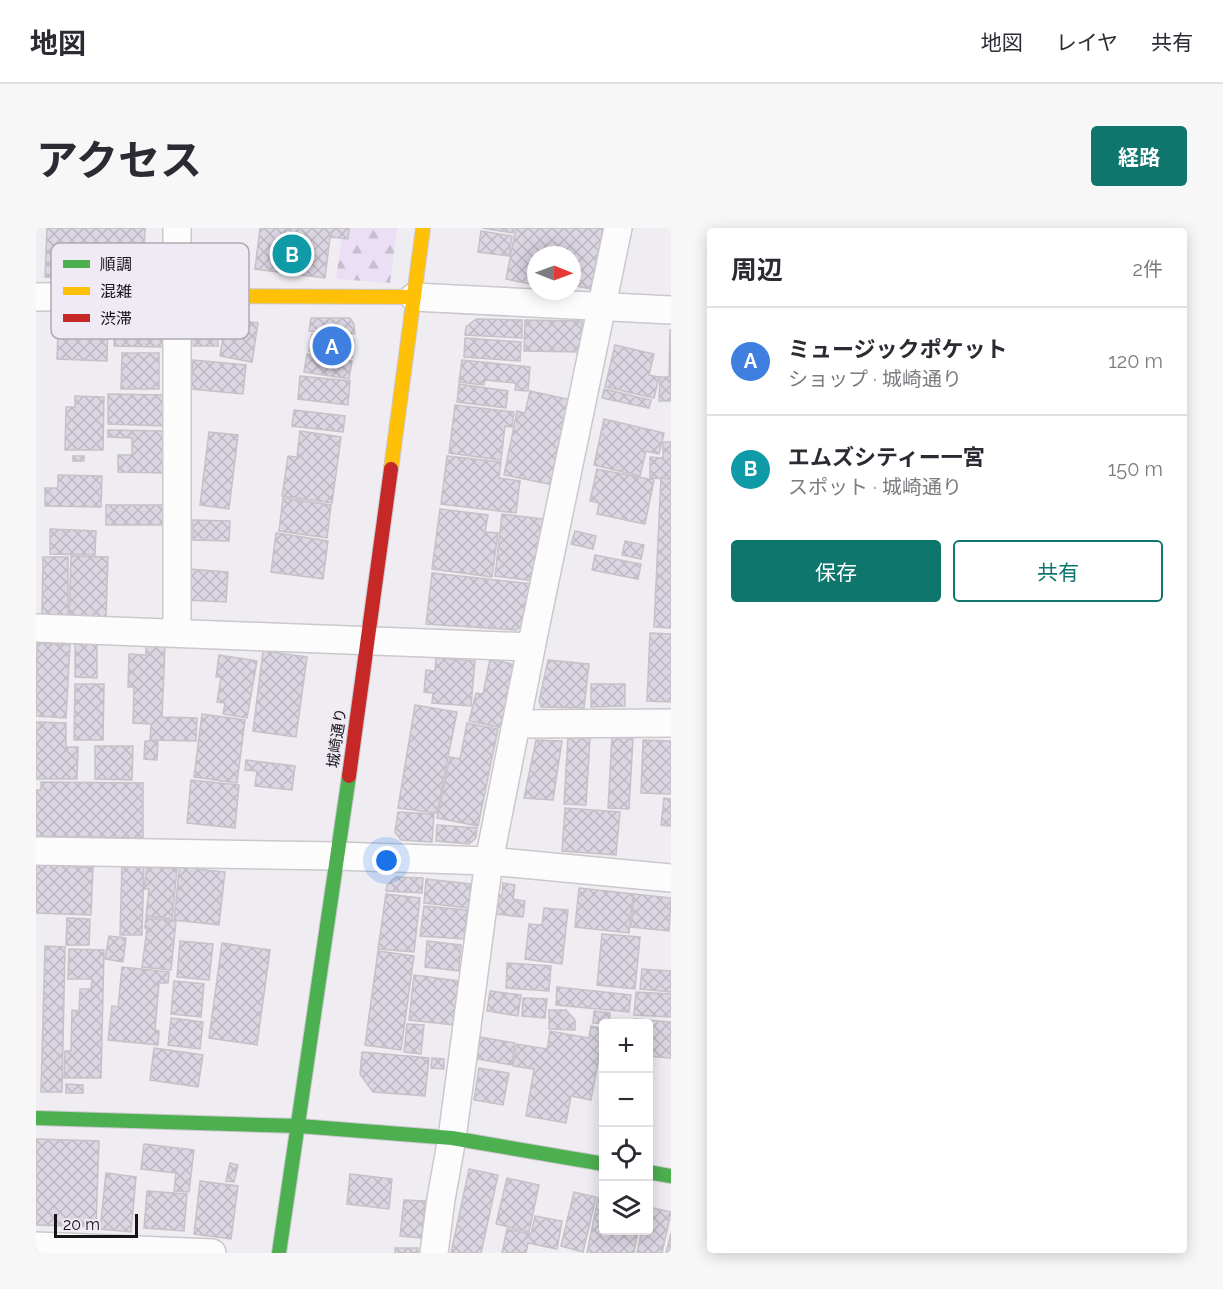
<!DOCTYPE html>
<html lang="ja">
<meta charset="utf-8">
<style>
:root{--surface:#fff;--page:#f7f7f7;--text:#2b2b33;--muted:#7c7c81;--line:#e1e1e2;--accent:#0f766e}
body{margin:0;font-family:Raleway,"Noto Sans JP",sans-serif;background:var(--page);color:var(--text)}
.controls{position:absolute;right:18px;bottom:18px;display:grid;overflow:hidden;border-radius:6px;box-shadow:0 3px 15px #0003}
.controls button{width:54px;height:54px;display:grid;place-items:center;padding:0;border:0;border-bottom:2px solid var(--line);background:var(--surface);color:var(--text);font:30px sans-serif}
.compass{position:absolute;left:491px;top:18px;width:54px;height:54px;border-radius:50%;background:var(--surface);box-shadow:0 3px 15px #0003;rotate:91deg}
.scale{position:absolute;left:18px;bottom:15px;width:84px;box-sizing:border-box;padding-left:6px;border:3px solid #151417;border-top:0;font-size:16px;line-height:21px;white-space:nowrap;color:#151417;-webkit-text-stroke:4px #efeaf4;paint-order:stroke}
.you{position:absolute;left:351px;top:633px;width:21px;height:21px;margin:-15px;border:4px solid #fff;border-radius:50%;background:#1a73e8;box-shadow:0 0 0 9px #1a73e833}
.badge{display:grid;place-items:center;width:39px;height:39px;border-radius:50%;background:var(--accent);color:#fff;font-size:20px;font-weight:700}
.pin{position:absolute;translate:-50% -50%;border:3px solid #fff;box-shadow:0 2px 6px #0006}
.list{margin:0;padding:0;list-style:none}
h2{display:flex;justify-content:space-between;align-items:center;height:78px;margin:0;padding:0 24px;font-size:26px}
h2 small{font-size:20px;font-weight:400;color:var(--muted)}
.list li{display:grid;grid-template-columns:39px 1fr auto;gap:18px;align-items:center;box-sizing:border-box;height:108px;padding:0 24px;border-top:2px solid var(--line)}
.list b{display:block;font-size:22px;white-space:nowrap}
.list p{margin:0;font-size:20px;white-space:nowrap;color:var(--muted)}
.list em{font-size:20px;font-style:normal;color:var(--muted)}
.actions{display:flex;gap:12px;padding:18px 24px}
.actions a{flex:1;padding:14px 0;border:2px solid var(--accent);border-radius:6px;text-align:center;font-size:21px;color:var(--accent)}
.actions .main{background:var(--accent);color:#fff}
.icon{flex:none;width:33px;height:33px;fill:none;stroke:currentColor;stroke-width:2;stroke-linecap:round;stroke-linejoin:round}
.map{position:relative;flex:none;width:635px;height:1025px;overflow:hidden;border-radius:6px}
header{display:flex;align-items:center;gap:36px;box-sizing:border-box;height:84px;padding:0 30px;background:var(--surface);border-bottom:2px solid var(--line)}
header strong{font-size:28px}
nav{display:flex;gap:33px;margin-inline-start:auto;font-size:21px}
.intro{display:flex;align-items:center;justify-content:space-between;box-sizing:border-box;height:144px;padding:0 36px}
h1{margin:0;font-size:42px}
.button{padding:15px 27px;border-radius:6px;background:var(--accent);color:#fff;font-size:21px;font-weight:700}
main{display:flex;gap:36px;padding:0 36px}
aside{flex:1;background:var(--surface);border-radius:6px;box-shadow:0 3px 15px #0003}
.map>svg:first-child{display:block}
</style>
<header>
<strong>地図</strong>
<nav><a>地図</a><a>レイヤ</a><a>共有</a></nav>
</header>
<div class="intro"><h1>アクセス</h1><a class="button">経路</a></div>
<main>
<div class="map">
<svg width="635" height="1025" viewBox="0 0 635 1025">
<defs>
<pattern id="forest-firs" width="22" height="20" patternUnits="userSpaceOnUse" patternTransform="scale(1.5)"><rect width="22" height="20" fill="#eadff5"/><path d="M5 1l3.5 6h-7zM16 11l3.5 6h-7z" fill="#c8bed1"/></pattern>
<pattern id="building-cross-hatch" width="8" height="8" patternUnits="userSpaceOnUse" patternTransform="scale(1.5)"><rect width="8" height="8" fill="#dcd6e3"/><path d="M0 0l8 8M0 8l8-8" fill="none" stroke="#bcb7c2"/></pattern>
</defs>
<rect width="100%" height="100%" fill="#efecf2"/>
<polygon fill="url(#forest-firs)" points="307,0 361,0 354,55 300,51"/>
<g fill="url(#building-cross-hatch)" stroke="#c4c2c7" stroke-width="1.5">
<polygon points="11,0 109,0 107,51 9,49"/>
<polygon points="224,0 313,0 312,11 294,9 289,50 219,41"/>
<polygon points="446,0 478,0 477,5"/>
<polygon points="480,0 567,0 555,61 536,57 536,27 500,27 500,57 470,51"/>
<polygon points="445,3 476,8 473,28 442,24"/>
<polygon points="78,89 130,90 129,119 78,118"/>
<rect x="152" y="89" width="30" height="29"/>
<polygon points="190,90 222,95 216,134 184,128"/>
<polygon points="275,90 314,90 318,96 319,106 273,103"/>
<polygon points="47,91 72,92 71,133 21,131 22,103 46,104"/>
<polygon points="440,91 486,92 486,110 429,107 430,99"/>
<polygon points="489,92 546,93 545,124 488,123"/>
<polygon points="634,101 635,173 623,173 624,149 633,149"/>
<polygon points="276,106 318,112 316,130 273,123"/>
<polygon points="429,110 485,114 484,133 428,129"/>
<polygon points="579,117 618,126 613,147 623,149 618,170 569,159"/>
<polygon points="86,125 123,125 123,161 85,161"/>
<polygon points="271,126 316,133 313,151 268,144"/>
<polygon points="157,132 210,137 207,166 155,161"/>
<polygon points="426,132 494,139 492,163 479,162 480,155 449,152 448,157 423,154"/>
<polygon points="264,148 314,153 312,177 262,171"/>
<polygon points="423,156 472,163 470,180 421,174"/>
<polygon points="568,161 615,172 613,180 566,170"/>
<polygon points="494,163 536,172 518,257 468,247 481,183 489,185"/>
<polygon points="72,166 130,167 130,198 72,196"/>
<polygon points="39,168 68,169 67,222 29,222 30,179 39,179"/>
<polygon points="419,177 478,184 476,199 469,198 465,232 413,225"/>
<polygon points="258,182 309,188 307,204 256,198"/>
<polygon points="568,191 628,205 623,226 610,223 604,248 558,237"/>
<polygon points="72,202 130,203 130,245 82,244 82,227 96,227 96,210 72,209"/>
<polygon points="264,203 305,209 296,275 246,268 252,228 261,229"/>
<polygon points="173,204 202,207 193,281 164,277"/>
<polygon points="627,214 635,214 635,251 614,250 614,229 627,230"/>
<rect x="37" y="228" width="11" height="5"/>
<polygon points="411,228 465,234 463,250 484,253 480,285 405,276"/>
<polygon points="561,241 618,252 609,296 561,286 563,275 554,273"/>
<polygon points="22,247 66,248 65,279 9,278 9,260 22,260"/>
<polygon points="625,250 635,251 635,400 618,399"/>
<polygon points="247,270 295,277 291,310 243,303"/>
<rect x="70" y="277" width="59" height="20"/>
<polygon points="404,281 452,287 449,304 462,305 456,349 396,341"/>
<polygon points="466,286 507,291 499,353 459,348"/>
<polygon points="157,292 194,293 193,313 157,312"/>
<polygon points="14,301 60,303 59,327 14,326"/>
<polygon points="539,303 560,308 557,321 535,316"/>
<polygon points="240,305 292,313 287,351 235,344"/>
<polygon points="589,313 608,317 605,331 586,327"/>
<polygon points="559,327 605,336 602,351 556,342"/>
<polygon points="35,328 72,329 70,391 33,390"/>
<polygon points="7,329 32,329 32,389 6,389"/>
<polygon points="152,341 192,344 190,374 150,372"/>
<polygon points="396,345 496,356 489,395 480,402 390,396"/>
<polygon points="614,405 635,406 635,474 611,473"/>
<polygon points="39,413 61,414 61,450 39,449"/>
<polygon points="1,415 34,417 30,490 0,488"/>
<polygon points="110,416 129,417 126,489 161,490 160,513 114,512 115,496 97,495 98,459 92,459 93,426 110,427"/>
<polygon points="227,423 271,429 260,509 217,503"/>
<polygon points="183,427 221,433 211,490 187,486 189,475 181,474 185,449 180,449"/>
<polygon points="400,430 439,433 435,478 396,475 397,465 388,464 390,442 399,443"/>
<polygon points="454,431 480,437 467,500 433,493 440,465 447,466"/>
<polygon points="512,432 553,436 548,480 505,479 503,473"/>
<polygon points="39,456 68,456 67,512 38,512"/>
<polygon points="555,456 589,456 589,478 555,479"/>
<polygon points="379,477 421,484 401,585 362,580"/>
<polygon points="166,486 209,492 201,555 158,549"/>
<polygon points="0,494 30,495 30,519 42,519 41,551 0,551"/>
<polygon points="431,495 462,501 442,598 401,590 414,529 424,531"/>
<polygon points="532,508 554,510 550,577 528,576"/>
<polygon points="576,509 597,510 593,581 572,580"/>
<polygon points="500,512 526,513 517,572 488,570"/>
<polygon points="607,512 635,513 635,566 605,565"/>
<polygon points="109,513 122,513 121,532 108,531"/>
<polygon points="59,518 97,518 96,552 59,551"/>
<polygon points="210,532 259,538 256,562 219,558 221,543 209,542"/>
<polygon points="155,552 203,557 199,600 151,595"/>
<polygon points="5,554 107,555 107,610 0,608 0,562 5,562"/>
<polygon points="628,570 635,571 635,598 625,597"/>
<polygon points="529,580 584,584 580,627 526,623"/>
<polygon points="362,584 398,586 396,614 365,612 359,604"/>
<polygon points="401,597 441,600 440,610 433,616 400,613"/>
<polygon points="0,631 36,633 36,639 57,639 55,687 0,685"/>
<polygon points="86,634 108,635 106,707 84,707"/>
<polygon points="144,634 160,635 160,641 189,644 183,697 138,692"/>
<polygon points="111,638 141,641 136,691 110,688 113,661 108,661"/>
<polygon points="360,649 387,650 386,665 350,663 351,657"/>
<polygon points="390,651 435,656 433,680 388,675"/>
<polygon points="467,655 479,657 477,671 489,673 487,689 459,686 461,667 466,667"/>
<polygon points="543,660 597,666 593,705 539,699"/>
<polygon points="350,666 384,670 378,724 342,721"/>
<polygon points="598,666 635,670 633,703 595,699"/>
<polygon points="388,678 431,682 428,711 384,708"/>
<polygon points="508,680 532,682 526,736 489,731 493,696 506,697"/>
<polygon points="31,690 54,691 53,717 30,717"/>
<polygon points="110,690 140,693 135,742 106,739 111,700 109,700"/>
<polygon points="566,706 604,709 599,761 561,757"/>
<polygon points="73,708 90,710 87,734 69,731"/>
<polygon points="144,713 177,716 173,752 141,749"/>
<polygon points="391,713 425,717 423,743 389,739"/>
<polygon points="186,715 234,722 221,817 173,810"/>
<polygon points="9,718 29,719 26,864 5,864"/>
<polygon points="33,721 68,722 65,850 28,850 29,823 35,823 36,782 43,783 44,761 55,761 56,751 32,751"/>
<polygon points="342,723 378,728 365,822 329,817"/>
<polygon points="471,735 515,738 513,763 470,760"/>
<polygon points="86,739 133,744 132,755 123,755 119,802 123,803 122,817 72,812 76,778 82,779"/>
<polygon points="606,741 635,743 635,764 604,761"/>
<polygon points="378,747 423,753 418,797 373,792"/>
<polygon points="138,753 168,756 165,789 135,786"/>
<polygon points="521,759 595,767 593,784 520,777"/>
<polygon points="454,763 485,767 482,788 451,783"/>
<polygon points="600,764 635,766 635,789 598,787"/>
<polygon points="487,770 511,771 509,790 486,788"/>
<polygon points="513,782 530,782 539,792 539,802 513,801"/>
<polygon points="558,783 574,785 573,796 557,795"/>
<polygon points="135,790 167,794 164,821 132,817"/>
<polygon points="598,791 635,794 635,830 612,828 612,796 597,796"/>
<polygon points="371,796 388,797 385,826 368,824"/>
<polygon points="555,798 568,801 568,818 565,818 555,872 535,868 530,895 490,888 498,841 477,838 481,816 511,821 514,803 553,810"/>
<polygon points="444,809 479,815 476,837 441,831"/>
<polygon points="118,820 167,827 162,859 114,852"/>
<polygon points="326,824 393,830 389,868 337,864 324,846"/>
<polygon points="396,830 408,831 408,841 395,840"/>
<polygon points="443,840 473,845 467,877 438,872"/>
<polygon points="30,856 47,857 47,865 30,865"/>
<polygon points="0,911 63,913 60,999 0,997"/>
<polygon points="108,916 158,922 153,964 138,963 140,945 105,941"/>
<polygon points="194,935 202,937 198,954 190,953"/>
<polygon points="433,941 462,947 445,1025 415,1025"/>
<polygon points="70,945 100,949 95,1004 64,1001"/>
<polygon points="314,946 356,951 353,981 311,976"/>
<polygon points="471,950 503,957 493,1004 460,996"/>
<polygon points="164,953 202,958 195,1011 158,1006"/>
<polygon points="111,963 151,966 148,1003 108,1000"/>
<polygon points="538,964 560,969 547,1024 525,1018"/>
<polygon points="562,970 568,972 568,1002 602,1002 598,1025 551,1025"/>
<polygon points="368,972 389,973 386,1010 364,1008"/>
<polygon points="612,979 635,984 626,1025 601,1025 606,1002 612,1002"/>
<polygon points="499,988 526,993 521,1021 492,1015 490,1025 466,1025 471,1001 495,1006"/>
<polygon points="635,1005 635,1025 630,1025"/>
<rect x="359" y="1020" width="23" height="5"/>
</g>
<g fill="none" stroke-linecap="round" stroke-linejoin="round">
<g stroke="#cbc8cd" stroke-width="30">
<g id="street">
<polyline points="0,69 140,68"/>
<polyline points="378,69 635,82"/>
<path d="M0 400C165 405 330 414 495 419"/>
<polyline points="141,404 141,0"/>
<polyline points="481,496 635,495"/>
<polyline points="0,623 300,628 453,633 635,650"/>
<polyline points="0,1018 176,1025"/>
<polyline points="398,1025 405,971 416,910 453,633 497,410 582,0"/>
</g>
</g>
<g stroke="#cbc8cd" stroke-width="16">
<g id="fast">
<polyline points="0,890 263,898 416,910 568,936"/>
<polyline points="612,944 635,948"/>
<polyline points="243,1025 313,548"/>
</g>
</g>
<g stroke="#cbc8cd" stroke-width="16">
<g id="slow">
<polyline points="140,68 378,69"/>
<polyline points="355,241 387,0"/>
</g>
</g>
<g stroke="#cbc8cd" stroke-width="16">
<polyline id="jam" points="313,548 355,241"/>
</g>
<use href="#street" stroke="#fdfcfd" stroke-width="27"/>
<use href="#fast" stroke="#4caf50" stroke-width="14"/>
<use href="#slow" stroke="#ffc107" stroke-width="14"/>
<use href="#jam" stroke="#c62828" stroke-width="14"/>
</g>
<g text-anchor="middle" dominant-baseline="central" stroke-width="4.5" stroke-linejoin="round" paint-order="stroke">
<g font-size="15" fill="#151417" stroke="#efeaf4">
<text transform="translate(301 510) rotate(-82)">城崎通り</text>
</g>
</g>
<rect x="15" y="15" width="198" height="96" rx="9" fill="#efeaf4" stroke="#aeaab2" stroke-width="1.5"/>
<rect x="27" y="32" width="27" height="8" fill="#4caf50"/>
<rect x="27" y="59" width="27" height="8" fill="#ffc107"/>
<rect x="27" y="86" width="27" height="8" fill="#c62828"/>
<g font-size="16" fill="#151417">
<text x="64" y="42">順調</text>
<text x="64" y="69">混雑</text>
<text x="64" y="96">渋滞</text>
</g>
</svg>
<div class="controls">
<button>+</button>
<button>−</button>
<button><svg class="icon" aria-label="locate" viewBox="0 0 24 24"><circle cx="12" cy="12" r="6"/><path d="M12 2v4M12 18v4M2 12h4M18 12h4"/></svg></button>
<button><svg class="icon" aria-label="layers" viewBox="0 0 24 24"><path d="M12 4l9 5-9 5-9-5zM3 14l9 5 9-5"/></svg></button>
</div>
<svg class="compass" viewBox="-18 -18 36 36"><path d="M0-13l5 13h-10z" fill="#e53935"/><path d="M0 13l5-13h-10z" fill="#7c7c81"/></svg>
<div class="scale">20 m</div>
<div class="you"></div>
<div class="pin badge" style="left:296px;top:118px;background:#3f7fe0">A</div>
<div class="pin badge" style="left:256px;top:26px;background:#0f9aa8">B</div>
</div>
<aside>
<h2>周辺<small>2件</small></h2>
<ul class="list">
<li><span class="badge" style="background:#3f7fe0">A</span><div><b>ミュージックポケット</b><p>ショップ · 城崎通り</p></div><em>120 m</em></li>
<li><span class="badge" style="background:#0f9aa8">B</span><div><b>エムズシティー一宮</b><p>スポット · 城崎通り</p></div><em>150 m</em></li>
</ul>
<div class="actions"><a class="main">保存</a><a>共有</a></div>
</aside>
</main>
